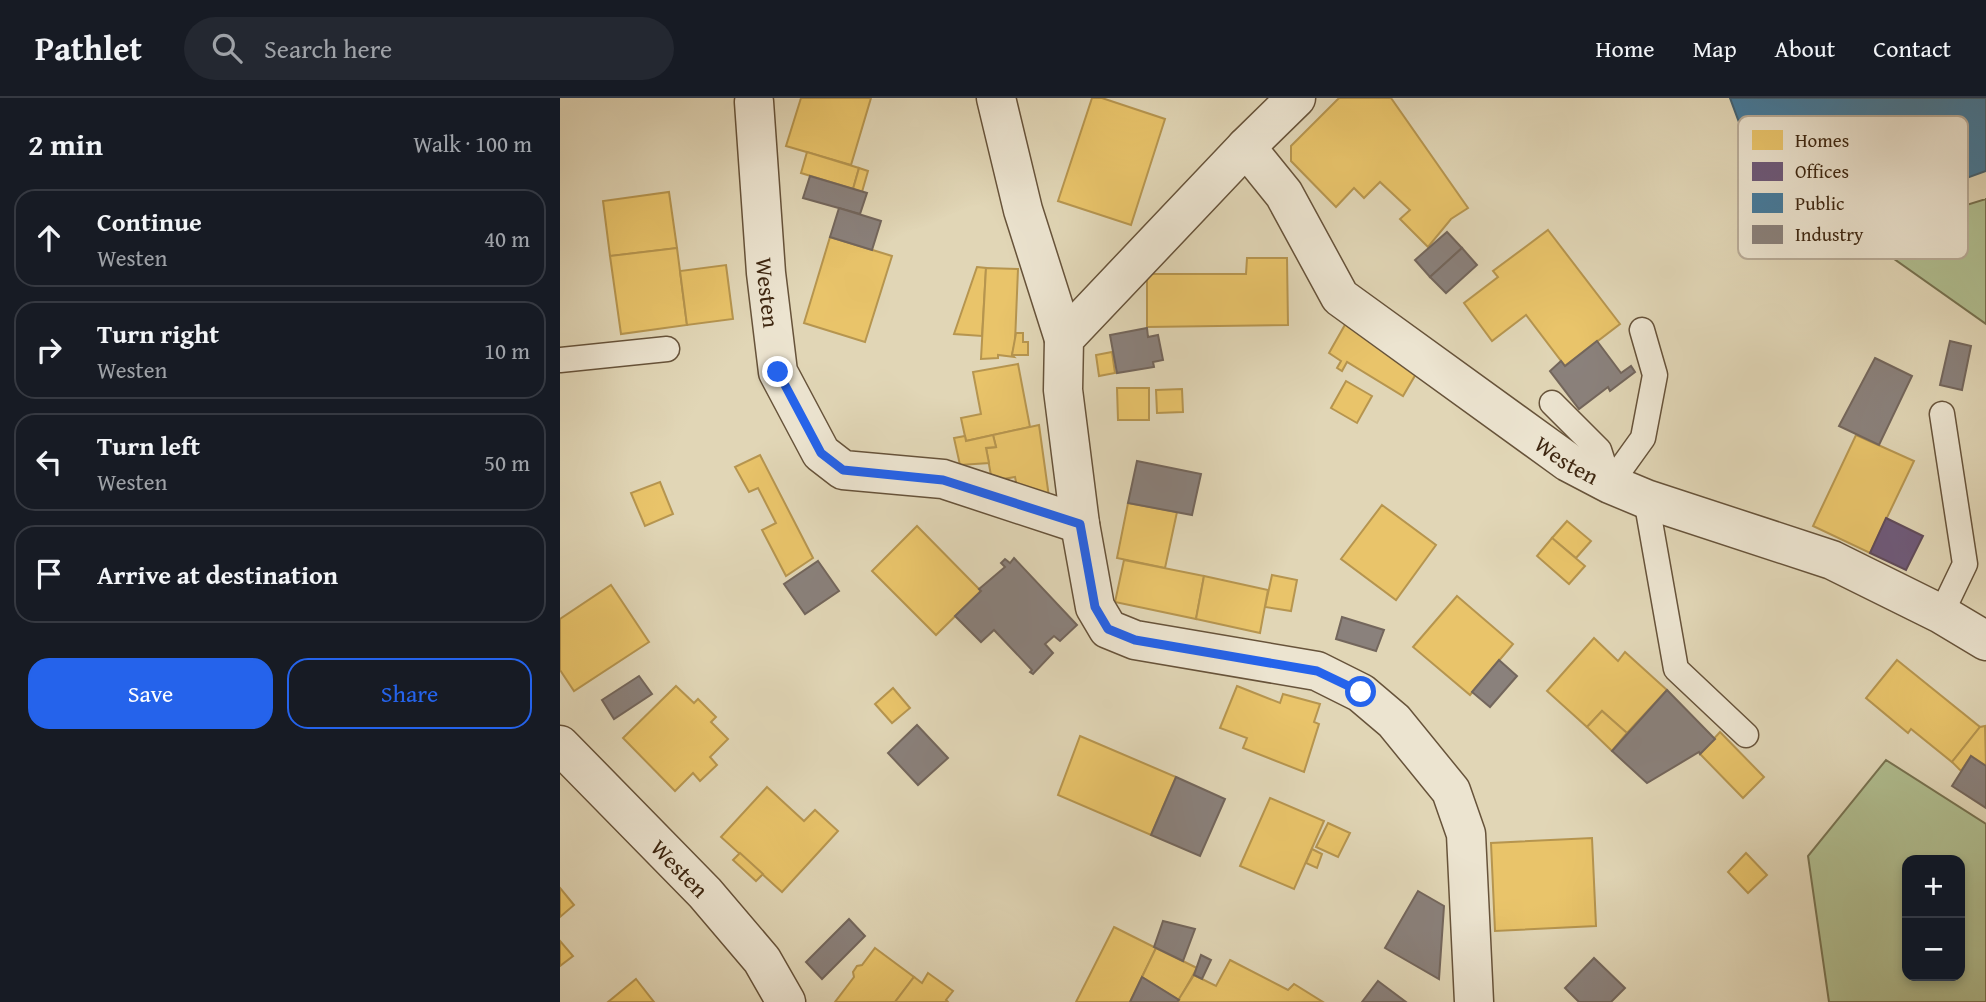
<!DOCTYPE html>
<meta charset="utf-8">
<style>
:root{--surface:#171b24;--page:#242831;--text:#f1f3f6;--muted:#9ea1a6;--line:#363941;--accent:#2563eb}
body{margin:0;font-family:"Gentium Book Plus",serif;background:var(--page);color:var(--text)}
.controls{position:absolute;right:21px;bottom:21px;display:grid;overflow:hidden;border-radius:14px;box-shadow:0 4px 10px #0003}
.controls button{width:63px;height:63px;display:grid;place-items:center;padding:0;border:0;border-bottom:2px solid var(--line);background:var(--surface);color:var(--text);font:35px sans-serif}
.stop{position:absolute;width:21px;height:21px;margin:-16px;border:5px solid #2563eb;border-radius:50%;background:#fff}
.stop.end{background:#2563eb;border-color:#fff;box-shadow:0 2px 7px #0008}
.list{margin:0;padding:0;list-style:none}
h2{display:flex;justify-content:space-between;align-items:center;height:91px;margin:0;padding:0 28px;font-size:30px}
h2 small{font-size:23px;font-weight:400;color:var(--muted)}
.list li{display:grid;grid-template-columns:46px 1fr auto;gap:21px;align-items:center;box-sizing:border-box;height:98px;margin:0 14px 14px;padding:0 14px;border:2px solid var(--line);border-radius:21px}
.list b{display:block;font-size:26px;white-space:nowrap}
.list p{margin:0;font-size:23px;white-space:nowrap;color:var(--muted)}
.list em{font-size:23px;font-style:normal;color:var(--muted)}
.actions{display:flex;gap:14px;padding:21px 28px}
.actions a{flex:1;padding:16px 0;border:2px solid var(--accent);border-radius:21px;text-align:center;font-size:24px;color:var(--accent)}
.actions .main{background:var(--accent);color:#fff}
.icon{flex:none;width:38px;height:38px;fill:none;stroke:currentColor;stroke-width:2;stroke-linecap:round;stroke-linejoin:round}
.map{position:relative;flex:none;width:1426px;height:904px;overflow:hidden}
header{display:flex;align-items:center;gap:42px;box-sizing:border-box;height:98px;padding:0 35px;background:var(--surface);border-bottom:2px solid var(--line)}
header strong{font-size:33px}
nav{display:flex;gap:38px;margin-inline-start:auto;font-size:24px}
.search{width:490px;height:63px;background:var(--page);display:flex;align-items:center;gap:18px;box-sizing:border-box;padding:0 24px;border-radius:38px;color:var(--muted);font-size:26px}
main{display:flex}
aside{flex:1;background:var(--surface)}
.map>svg:first-child{display:block}
</style>
<header>
<strong>Pathlet</strong>
<div class="search"><svg class="icon" aria-label="search" viewBox="0 0 24 24"><circle cx="10" cy="10" r="6"/><path d="M15 15l6 6"/></svg>Search here</div>
<nav><a>Home</a><a>Map</a><a>About</a><a>Contact</a></nav>
</header>
<main>
<aside>
<h2>2 min<small>Walk · 100 m</small></h2>
<ul class="list">
<li><svg class="icon" aria-label="ahead" viewBox="0 0 24 24"><path d="M12 20V5M6 11l6-6 6 6"/></svg><div><b>Continue</b><p>Westen</p></div><em>40 m</em></li>
<li><svg class="icon" aria-label="right" viewBox="0 0 24 24"><path d="M7 20v-9h11M14 6l5 5-5 5"/></svg><div><b>Turn right</b><p>Westen</p></div><em>10 m</em></li>
<li><svg class="icon" aria-label="left" viewBox="0 0 24 24"><path d="M17 20v-9H6M10 6l-5 5 5 5"/></svg><div><b>Turn left</b><p>Westen</p></div><em>50 m</em></li>
<li><svg class="icon" aria-label="arrive" viewBox="0 0 24 24"><path d="M6 21V4h12l-3 4 3 4H6"/></svg><div><b>Arrive at destination</b></div></li>
</ul>
<div class="actions"><a class="main">Save</a><a>Share</a></div>
</aside>
<div class="map">
<svg width="1426" height="904" viewBox="0 0 1426 904">
<rect width="100%" height="100%" fill="#e1d6b6"/>
<filter id="stains"><feTurbulence type="fractalNoise" baseFrequency=".00286" numOctaves="4"/><feColorMatrix values="0 0 0 0 .2 0 0 0 0 .09 0 0 0 0 .02 0 0 0 .5 -.17"/></filter>
<radialGradient id="worn" r=".72"><stop offset=".6" stop-color="#630" stop-opacity="0"/><stop offset="1" stop-color="#630" stop-opacity=".3"/></radialGradient>
<g fill="#b0be90" stroke="#777250" stroke-width="2" fill-rule="evenodd">
<polygon points="1426,100 1426,226 1303,139 1426,101"/>
<path d="M1326 662 1426 726V904H1269L1248 758ZM1347 762H1400V878H1347Z"/>
</g>
<g fill="#e9c46a" stroke="#b6954f" stroke-width="2">
<polygon points="241,0 311,0 291,67 226,48"/>
<polygon points="532,0 542,0 605,21 571,127 498,103"/>
<polygon points="779,0 831,0 908,110 891,121 868,149 840,121 850,112 820,84 804,100 794,90 776,109 731,63 731,48"/>
<polygon points="247,54 299,70 293,91 241,75"/>
<polygon points="299,70 308,73 302,94 293,91"/>
<polygon points="109,94 117,150 50,158 43,103"/>
<polygon points="988,132 1060,226 1005,268 966,217 932,243 904,205 938,179 933,173"/>
<polygon points="270,139 332,158 305,244 244,225"/>
<polygon points="117,150 127,227 61,236 50,158"/>
<polygon points="687,160 727,160 728,227 587,229 587,176 686,176"/>
<polygon points="166,167 173,221 127,227 120,173"/>
<polygon points="417,169 426,170 422,238 394,236"/>
<polygon points="426,170 458,171 455,244 452,257 454,259 438,257 438,260 421,261"/>
<polygon points="786,225 860,269 843,298 787,264 782,273 777,270 781,263 769,255"/>
<polygon points="456,235 463,235 463,244 468,244 468,257 452,257"/>
<polygon points="552,254 555,275 539,278 536,257"/>
<polygon points="458,266 470,329 406,343 401,320 421,316 413,274"/>
<polygon points="786,283 812,298 797,325 771,310"/>
<polygon points="557,290 589,290 589,322 558,322"/>
<polygon points="622,291 623,314 597,315 596,292"/>
<polygon points="479,327 489,399 458,394 455,379 432,383 426,350 436,349 433,337"/>
<polygon points="433,337 436,349 426,350 429,365 400,367 394,340 405,338 406,343"/>
<polygon points="1296,337 1354,363 1310,455 1253,428"/>
<polygon points="200,357 253,460 226,478 202,432 216,425 198,390 189,394 175,369"/>
<polygon points="100,384 113,416 85,428 71,395"/>
<polygon points="568,405 617,414 605,470 557,460"/>
<polygon points="822,407 876,447 836,502 781,461"/>
<polygon points="1007,423 1031,443 1016,460 992,440"/>
<polygon points="357,428 421,493 376,537 312,473"/>
<polygon points="992,440 1025,468 1009,486 977,458"/>
<polygon points="564,462 644,478 636,521 555,504"/>
<polygon points="712,477 737,482 731,513 705,509"/>
<polygon points="644,478 708,492 700,535 636,521"/>
<polygon points="51,487 89,544 14,593 0,572 0,521"/>
<polygon points="897,498 953,546 910,597 853,549"/>
<polygon points="1034,540 1058,563 1065,554 1107,592 1067,635 1042,613 1027,629 987,593"/>
<polygon points="1337,562 1420,629 1392,664 1351,631 1348,635 1306,600"/>
<polygon points="116,588 134,605 138,601 156,619 151,624 168,641 150,659 157,667 140,683 133,675 115,693 63,640"/>
<polygon points="677,588 720,605 723,596 760,606 754,624 759,626 744,674 683,650 687,640 660,630"/>
<polygon points="333,590 350,610 332,625 315,606"/>
<polygon points="1042,613 1067,635 1052,653 1027,629"/>
<polygon points="1425,628 1426,668 1411,658 1401,673 1392,664 1420,629"/>
<polygon points="1160,634 1204,679 1183,700 1140,656"/>
<polygon points="520,638 616,679 591,737 498,697"/>
<polygon points="207,689 244,723 255,712 278,733 222,794 161,739"/>
<polygon points="710,700 764,723 734,791 680,768"/>
<polygon points="768,725 790,735 778,759 756,749"/>
<polygon points="1032,740 1036,828 935,833 931,745"/>
<polygon points="752,751 762,756 757,770 746,765"/>
<polygon points="180,755 203,776 196,783 173,762"/>
<polygon points="1186,755 1207,777 1188,795 1168,774"/>
<polygon points="0,790 14,807 0,819"/>
<polygon points="554,829 596,850 582,879 570,904 516,904"/>
<polygon points="0,843 13,858 0,868"/>
<polygon points="315,850 354,879 335,904 275,904 294,879 293,874 297,868 302,867"/>
<polygon points="596,850 637,870 619,902 582,879"/>
<polygon points="670,862 728,892 734,886 763,904 617,904 634,877 656,888"/>
<polygon points="368,875 393,893 386,902 388,904 335,904 354,879 362,885"/>
<polygon points="76,881 94,904 48,904"/>
</g>
<polygon fill="#6d597a" stroke="#5f4a5a" stroke-width="2" points="1326,420 1363,438 1346,472 1310,455"/>
<polygon fill="#457b9d" stroke="#436273" stroke-width="2" points="1170,0 1426,0 1426,73 1224,146"/>
<g fill="#8a817c" stroke="#73665c" stroke-width="2">
<polygon points="250,78 307,95 300,116 243,100"/>
<polygon points="279,110 321,123 312,152 270,139"/>
<polygon points="887,134 902,150 870,179 855,162"/>
<polygon points="902,150 917,167 886,195 870,179"/>
<polygon points="587,230 588,239 598,237 603,262 593,264 594,269 557,275 550,237"/>
<polygon points="1037,243 1061,275 1071,268 1075,274 1050,293 1048,289 1019,311 990,273 1001,263 1005,268"/>
<polygon points="1390,243 1411,248 1402,292 1380,287"/>
<polygon points="1315,260 1352,278 1319,347 1279,328"/>
<polygon points="577,363 641,376 632,417 568,405"/>
<polygon points="454,460 517,527 500,543 494,538 485,546 493,555 473,576 470,574 472,572 434,532 421,544 395,518 421,493 419,491 445,469 441,465 445,461 450,465"/>
<polygon points="258,463 279,493 245,516 224,486"/>
<polygon points="782,519 824,532 816,553 776,541"/>
<polygon points="939,562 957,578 930,609 912,594"/>
<polygon points="79,578 92,596 54,621 42,602"/>
<polygon points="1107,592 1155,641 1140,656 1139,654 1087,685 1052,653"/>
<polygon points="357,627 388,660 358,687 328,655"/>
<polygon points="1411,658 1426,668 1426,710 1392,688"/>
<polygon points="616,679 665,701 640,758 591,737"/>
<polygon points="858,793 884,808 879,881 825,850"/>
<polygon points="289,821 305,838 262,881 246,864"/>
<polygon points="603,823 635,831 623,863 594,849"/>
<polygon points="641,857 651,862 642,881 634,877"/>
<polygon points="1034,860 1065,890 1051,904 1019,904 1005,890"/>
<polygon points="582,879 619,902 617,904 570,904"/>
<polygon points="818,883 846,904 802,904"/>
</g>
<g fill="none" stroke-linecap="round" stroke-linejoin="round">
<g stroke="#67533a" stroke-width="27">
<g id="service">
<polyline points="0,262 107,251"/>
<polyline points="992,305 1039,352 1050,386"/>
<polyline points="1050,386 1083,340 1095,277 1082,232"/>
<polyline points="1086,401 1116,571 1186,637"/>
<polyline points="1381,516 1405,466 1382,316"/>
</g>
</g>
<g stroke="#67533a" stroke-width="41">
<g id="minor">
<polyline points="436,0 463,112 504,241"/>
<polyline points="736,0 686,49 504,241 503,292 520,426 535,509 548,531 575,542 757,573 801,595 834,623 891,693 906,736 914,904"/>
<path id="s1" d="M194 4 206 175 218 274 261 355 283 372 383 381 520 426"/>
<path id="s2" d="M686 49 724 96 780 199 1008 364 1050 386 1086 401 1272 462 1381 516 1426 543"/>
<path id="s3" d="M0 647 145 795 202 862 226 904"/>
</g>
</g>
<use href="#service" stroke="#ece4d0" stroke-width="24"/>
<use href="#minor" stroke="#ece4d0" stroke-width="38"/>
</g>
<g fill="none" stroke-linecap="round" stroke-linejoin="round">
<polyline stroke="#2563eb" stroke-width="9" points="218,274 261,355 283,372 383,382 520,426 535,509 548,531 575,542 757,573 801,594"/>
</g>
<g text-anchor="middle" dominant-baseline="central" stroke-width="7" stroke-linejoin="round" paint-order="stroke">
<g font-size="23" fill="#3e2711" stroke="#ece4d0">
<text stroke="none"><textPath href="#s1" startOffset="191">Westen</textPath></text>
<text stroke="none"><textPath href="#s2" startOffset="457">Westen</textPath></text>
<text stroke="none"><textPath href="#s3" startOffset="172">Westen</textPath></text>
</g>
</g>
<rect x="1178" y="18" width="230" height="143" rx="10" fill="#ece4d0" stroke="#b8ab97" stroke-width="2"/>
<rect x="1192" y="32" width="31" height="20" fill="#e9c46a"/>
<rect x="1192" y="64" width="31" height="19" fill="#6d597a"/>
<rect x="1192" y="95" width="31" height="20" fill="#457b9d"/>
<rect x="1192" y="127" width="31" height="19" fill="#8a817c"/>
<g font-size="19" fill="#3e2711">
<text x="1235" y="49">Homes</text>
<text x="1235" y="80">Offices</text>
<text x="1235" y="112">Public</text>
<text x="1235" y="143">Industry</text>
</g>
<rect width="100%" height="100%" filter="url(#stains)"/>
<rect width="100%" height="100%" fill="url(#worn)"/>
</svg>
<div class="controls">
<button>+</button>
<button>−</button>
</div>
<div class="stop" style="left:801px;top:594px"></div>
<div class="stop end" style="left:218px;top:274px"></div>
</div>
</main>
